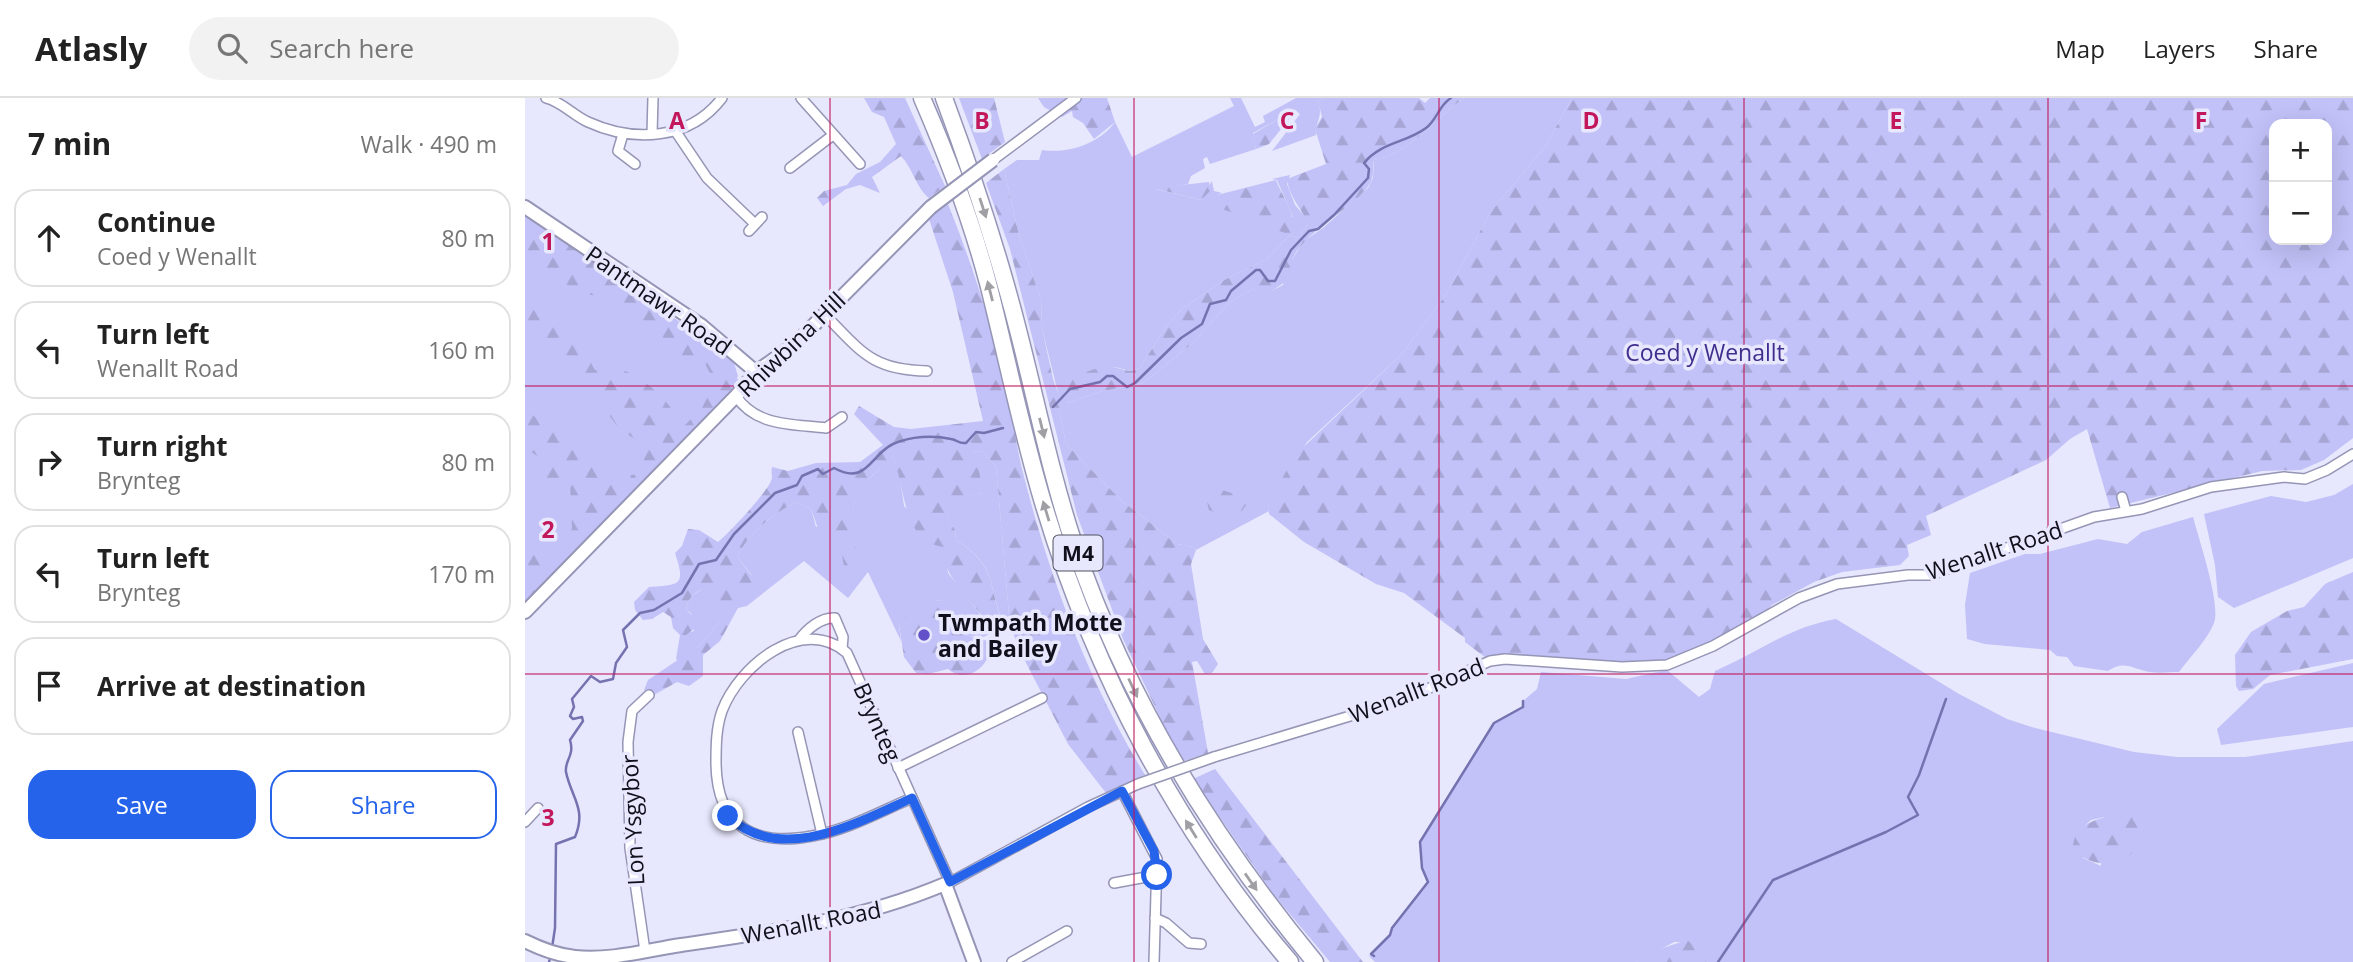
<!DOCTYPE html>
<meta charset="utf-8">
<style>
:root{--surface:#fff;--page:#f2f2f2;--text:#222;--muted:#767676;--line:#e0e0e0;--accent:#2563eb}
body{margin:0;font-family:"Open Sans",sans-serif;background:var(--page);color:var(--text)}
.controls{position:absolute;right:21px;top:21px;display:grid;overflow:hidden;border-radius:14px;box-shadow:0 7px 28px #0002}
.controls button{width:63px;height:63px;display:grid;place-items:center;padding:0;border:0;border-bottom:2px solid var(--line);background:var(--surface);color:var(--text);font:35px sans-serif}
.stop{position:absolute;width:21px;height:21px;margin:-16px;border:5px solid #2563eb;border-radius:50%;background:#fff}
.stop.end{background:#2563eb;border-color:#fff;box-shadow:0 2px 7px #0008}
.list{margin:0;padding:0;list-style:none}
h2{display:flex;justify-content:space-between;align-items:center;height:91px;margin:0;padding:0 28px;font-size:30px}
h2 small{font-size:23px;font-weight:400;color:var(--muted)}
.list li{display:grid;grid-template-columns:46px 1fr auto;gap:21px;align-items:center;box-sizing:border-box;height:98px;margin:0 14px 14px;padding:0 14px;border:2px solid var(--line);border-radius:21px}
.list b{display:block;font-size:26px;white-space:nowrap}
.list p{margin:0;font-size:23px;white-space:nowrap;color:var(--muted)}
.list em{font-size:23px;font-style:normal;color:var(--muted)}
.actions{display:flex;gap:14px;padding:21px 28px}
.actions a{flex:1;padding:16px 0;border:2px solid var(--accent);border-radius:21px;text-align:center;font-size:24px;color:var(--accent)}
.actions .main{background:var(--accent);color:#fff}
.icon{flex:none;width:38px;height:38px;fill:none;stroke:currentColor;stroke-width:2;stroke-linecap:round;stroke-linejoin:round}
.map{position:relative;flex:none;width:1828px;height:864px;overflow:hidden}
header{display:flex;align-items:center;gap:42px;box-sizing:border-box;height:98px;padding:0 35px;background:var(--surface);border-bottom:2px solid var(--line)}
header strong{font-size:33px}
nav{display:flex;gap:38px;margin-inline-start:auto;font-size:24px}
.search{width:490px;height:63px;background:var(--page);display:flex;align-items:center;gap:18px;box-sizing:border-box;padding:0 24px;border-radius:38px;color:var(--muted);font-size:26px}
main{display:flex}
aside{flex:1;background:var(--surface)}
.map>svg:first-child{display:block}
</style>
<header>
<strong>Atlasly</strong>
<div class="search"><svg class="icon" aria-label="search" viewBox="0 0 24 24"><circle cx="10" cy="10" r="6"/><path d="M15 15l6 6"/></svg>Search here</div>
<nav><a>Map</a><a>Layers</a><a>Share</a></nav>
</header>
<main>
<aside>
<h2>7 min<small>Walk · 490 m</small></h2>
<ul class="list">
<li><svg class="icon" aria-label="ahead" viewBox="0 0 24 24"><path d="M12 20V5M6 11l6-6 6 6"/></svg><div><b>Continue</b><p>Coed y Wenallt</p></div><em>80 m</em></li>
<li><svg class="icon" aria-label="left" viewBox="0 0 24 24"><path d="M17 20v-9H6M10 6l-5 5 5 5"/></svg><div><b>Turn left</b><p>Wenallt Road</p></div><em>160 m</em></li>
<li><svg class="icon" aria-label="right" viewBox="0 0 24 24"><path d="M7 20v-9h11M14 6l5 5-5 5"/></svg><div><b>Turn right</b><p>Brynteg</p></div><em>80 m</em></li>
<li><svg class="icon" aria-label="left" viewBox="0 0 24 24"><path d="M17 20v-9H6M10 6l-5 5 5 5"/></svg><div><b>Turn left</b><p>Brynteg</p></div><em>170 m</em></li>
<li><svg class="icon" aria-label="arrive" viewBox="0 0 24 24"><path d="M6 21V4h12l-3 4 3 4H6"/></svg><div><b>Arrive at destination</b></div></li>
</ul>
<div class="actions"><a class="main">Save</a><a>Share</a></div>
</aside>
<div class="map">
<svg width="1828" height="864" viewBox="0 0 1828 864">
<defs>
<pattern id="forest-firs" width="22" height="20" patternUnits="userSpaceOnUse" patternTransform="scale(1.75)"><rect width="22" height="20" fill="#c2c1f8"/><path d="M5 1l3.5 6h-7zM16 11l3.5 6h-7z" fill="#a6a5d4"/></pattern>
</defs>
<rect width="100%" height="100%" fill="#e7e7fd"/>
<g fill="#c2c1f8" fill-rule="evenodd">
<path d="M705 0H716L730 29 740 24 738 18 771 0H798L793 3C799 20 789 25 791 37L747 53 775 16 770 12 728 35 731 51 685 66 682 59 678 61 680 70 666 78 663 86 631 91 676 102 687 83 689 93 697 95 692 97 768 119 752 82 747 81 765 77 762 86 770 107 782 121 783 127 772 140 765 137 742 161 699 182 657 211 642 227 615 270C603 276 598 269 587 269 570 270 550 278 538 288L543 305 574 294 618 285 667 246 705 204 728 191 739 197 758 187 765 165 779 143 798 130 843 90 848 80 849 62C889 53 908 22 939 0H1047L1020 49 966 113 920 198 876 257 782 344 743 408 744 413 671 452 668 449 652 446 596 402 541 346 534 313 535 303 517 230 516 202 494 137 479 71 492 62H514L517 52C543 56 574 46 590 24L607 59 709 8Z"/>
<polygon points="0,130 221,287 0,514"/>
<path d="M362 347 374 373 379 408 419 449 423 475 469 534 456 540 441 537 440 524 417 502C396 504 389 513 374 527L376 543 343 474 323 500 279 463 232 500 226 476 212 459C224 435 248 415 272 404L286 411 291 429 326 416 333 393 366 358Z"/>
<path d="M457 353 471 368 485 528 481 530C461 490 476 470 431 442L430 432 414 403 457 395 445 354Z"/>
<polygon points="1828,386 1828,460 1709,510 1693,499 1690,467 1679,416 1746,398 1781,404 1809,397"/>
<path d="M1668 419C1674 442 1696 506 1689 525 1683 541 1665 559 1654 574 1644 574 1630 576 1620 573 1604 569 1598 563 1583 573L1549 568 1542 559 1532 558 1525 552 1460 546 1442 541 1440 507 1445 475 1500 456H1515L1573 441 1602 446 1617 434Z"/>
<path d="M184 489 191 491 196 522 175 547 153 563 151 561 155 537 169 533 166 515 161 512C163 499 172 492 184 489Z"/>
<path d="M1311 521 1434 596 1482 621 1510 630 1609 654 1652 659H1720L1828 643V864H1181L1160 844H1149L1112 864H850L844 858 865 837 867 830 903 784 897 770 895 744 969 625 997 609 998 603 1012 591 1016 574 1101 581 1142 572 1174 599 1185 591 1190 573C1232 555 1264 529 1311 521ZM1579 719 1576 768 1558 760 1554 733 1566 722Z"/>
<polygon points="1828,565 1828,629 1696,647 1692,631 1739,586"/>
</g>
<g fill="url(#forest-firs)" fill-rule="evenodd">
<path d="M339 0H380L420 88 404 100C392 91 387 69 376 58L347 79 355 95 335 87 321 91 298 108 292 100 299 93 322 87 331 76 355 64 371 46 359 19 347 14Z"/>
<polygon points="434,0 469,0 480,44 457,61"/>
<polygon points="513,0 582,0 590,24 569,41 558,25 548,19 547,13 537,19 519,9"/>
<path d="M798 0H894L900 5 905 0H939C908 22 889 53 849 62 847 70 850 78 844 87 826 115 756 143 766 180L739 198 728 191 705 204 667 246 618 285 574 294 543 305 537 288C551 278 569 268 586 269 598 270 603 276 615 270L642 227 657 211 699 182 742 161 765 137 687 107 692 97 751 82C757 99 775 120 765 137L772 140 783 127C781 116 764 100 762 81L801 66 790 31 797 19 793 3Z"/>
<path d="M1047 0H1828V340L1799 362 1776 372 1737 373 1585 410 1562 331 1545 341 1521 362 1401 418 1406 437 1382 447 1384 458 1375 467 1317 474 1289 484 1247 507 1228 527 1142 567 965 563 940 544V540L879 495 851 486 779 444 744 416 743 408 769 358 876 257 920 198 966 113 1020 49ZM1749 26H1802V142H1749Z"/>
<polygon points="765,14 765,20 744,46 731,51 728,36"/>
<polygon points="479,71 494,137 516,202 517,230 528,281 538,309 534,313 541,346 596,402 652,446 668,449 671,452 666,466 678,541 693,566 687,575 680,576 672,563 667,564 683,655 656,664 598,541 552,417 485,151 461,85"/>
<polygon points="684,84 686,92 676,102 628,90"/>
<path d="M423 106C448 168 469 234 483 299 488 321 491 344 496 367 523 476 562 581 620 677L581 695 543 646 498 559 485 528 471 368 457 353 446 354 453 362 457 395 415 404 430 432 431 442C475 470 462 490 480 530L469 534C455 510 413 477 419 449 375 443 382 388 367 358 347 378 322 398 328 428 319 438 306 437 294 433L286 411 272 404C248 415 224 435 212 459L230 482 232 500 222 508 213 510 195 543 178 557V578L164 588 152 584 127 598 119 592 123 582 175 547 196 522 190 508 191 491C177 487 163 497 161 512L172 521 173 528 161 537H155L148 530 146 519 138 514 127 521 118 522 110 512 109 504 124 489C155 487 161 488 150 455L157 448 163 431 174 432 193 444C203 436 245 392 247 380 247 377 246 373 247 369L263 373 291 365 335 364 358 347 329 316 334 308 369 329 386 331 458 323 428 194 403 118Z"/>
<path d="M0 116 195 252 209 265 213 278 202 298 0 505V494L9 486V480L0 478V439L7 451 16 456 42 447 47 430 45 383 40 381 31 394 25 392 14 359 0 350V308L10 319 27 326 36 337 71 358 94 395 101 393 106 377 113 376 122 354 117 345 95 332 52 273 35 269 20 249 0 234V198C22 208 43 220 49 244 66 249 62 260 70 272 80 274 87 269 97 272 119 278 151 309 157 330L177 310 190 284 180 266 159 259 146 260 136 252 113 217 95 209 83 199 58 196 43 187 0 173Z"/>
<polygon points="697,392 715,398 721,407 717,413 691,415 684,412 682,404 689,394"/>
<polygon points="329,447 335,455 336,466 327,474 319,468 317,457 321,449"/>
<polygon points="1828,474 1828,561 1745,577 1728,591 1714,593 1711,588 1710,557 1726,534 1762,513 1779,509 1800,486"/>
<path d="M417 502C437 509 439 517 441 537L466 544C468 566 442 588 423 571L403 576 391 575 379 559 374 527C386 510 396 504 417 502Z"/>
<polygon points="690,671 838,864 805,864 749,797 668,681"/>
<path d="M1594 716C1604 718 1615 718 1619 729 1613 768 1575 776 1548 752 1547 726 1573 720 1594 716Z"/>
<polygon points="1162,842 1176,853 1181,864 1112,864 1126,854"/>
</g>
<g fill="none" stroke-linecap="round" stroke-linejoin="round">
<g stroke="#7572b0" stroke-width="2.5">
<path d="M528 309 545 291 575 284 582 278H588L602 289 610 285 656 240 677 226 685 206 701 202 706 193 731 172H735L743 183H750L766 152 784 133 793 131 809 117 843 80 844 71 839 65C856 44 881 45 901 30 912 22 914 7 926 0"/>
<path d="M27 850 30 830 31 746 50 739C62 711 46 699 41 674 39 663 50 658 45 642L58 623 57 619 48 621 45 618 49 609 47 601 66 578 75 584 88 581 91 565 102 549 98 532 115 515 129 512 157 495 174 466 191 462 209 436 250 395 272 387 277 378 293 371 298 376 309 370C342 388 345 357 368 346 386 338 408 337 426 341 433 342 433 346 441 345L451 334 459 335 478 330"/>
<polyline points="849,858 846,856 865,837 867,830 903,784 897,770 895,744 969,625 998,609 998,603"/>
<polyline points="24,864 26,857"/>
<polyline points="1193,864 1248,782 1361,734 1393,717 1383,699 1394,677 1421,601"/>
</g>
<g stroke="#9595b6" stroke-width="12">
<g id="street">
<path d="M21 0C37 4 48 17 63 24 109 45 165 42 197 0"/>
<polyline points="276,0 335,66"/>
<polyline points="151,34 182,80 230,126"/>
<polyline points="98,36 93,53 110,66"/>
<polyline points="127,36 128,0"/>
<polyline points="468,62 551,0"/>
<polyline points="265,70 308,37"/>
<polyline points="224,133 237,119"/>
<path d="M299 216C336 253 346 272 402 273"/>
<path d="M211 298C231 329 269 326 301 330L317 319"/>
<polyline points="1597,399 1601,413"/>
<path d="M274 542C282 531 296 519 310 520L318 539 317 551"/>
<polyline points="273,634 297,736"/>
<polyline points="689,659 878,602 965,563 980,561 1097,569 1142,567 1188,548 1274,500 1312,486 1383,477 1406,477 1569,419 1617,411 1686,389 1759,379 1780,381 1802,372 1828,356"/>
<polyline points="373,670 517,600"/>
<polyline points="597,693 632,761 629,864"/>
<path d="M387 700C354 714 322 732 287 738 229 749 192 728 191 666 191 649 191 630 197 613 214 568 277 516 322 555L425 784"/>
<polyline points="0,724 13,710"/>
<polyline points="589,785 632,777"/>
<polyline points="422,786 563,709 613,686"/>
<polyline points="630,820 641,825 664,845 676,846"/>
<polyline points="120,853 105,750 103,644 107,613 124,597"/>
<polyline points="487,864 542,833"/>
</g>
</g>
<g stroke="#9595b6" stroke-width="16">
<g id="secondary">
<polyline points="0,109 177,228 231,274"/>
<polyline points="0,514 211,298 231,274 269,247 406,109"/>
<path d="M0 843C16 851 32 857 50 859 84 863 123 852 156 847 247 834 335 822 420 786L449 864"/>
</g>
</g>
<g stroke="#9595b6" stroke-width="19">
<g id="highway">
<path d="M397 0C423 60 446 121 463 185 482 260 497 336 520 411 570 576 653 733 765 864"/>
<path d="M419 0C448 78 474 156 494 236 512 306 526 377 549 446 601 601 686 738 790 864"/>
</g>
</g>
<use href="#street" stroke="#fff" stroke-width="9"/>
<use href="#secondary" stroke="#fff" stroke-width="12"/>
<use href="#highway" stroke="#fff" stroke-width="16"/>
<g stroke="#9595b6" stroke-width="12" stroke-linecap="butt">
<polyline id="street-bridge" points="613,686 689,659"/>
</g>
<g stroke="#9595b6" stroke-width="16" stroke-linecap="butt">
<polyline id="secondary-bridge" points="406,109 468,62"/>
</g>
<use href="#street-bridge" stroke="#fff" stroke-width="9"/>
<use href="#secondary-bridge" stroke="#fff" stroke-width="12"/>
</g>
<defs><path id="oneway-solid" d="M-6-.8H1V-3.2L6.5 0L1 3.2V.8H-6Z" transform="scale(1.75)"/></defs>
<g fill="#9f9fa4">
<use href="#oneway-solid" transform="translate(458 110) rotate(72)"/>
<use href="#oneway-solid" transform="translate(465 193) rotate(-104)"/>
<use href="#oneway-solid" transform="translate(517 330) rotate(76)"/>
<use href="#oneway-solid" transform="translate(521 413) rotate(-107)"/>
<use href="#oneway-solid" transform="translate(608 590) rotate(65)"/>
<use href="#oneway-solid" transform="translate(666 731) rotate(-122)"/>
<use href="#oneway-solid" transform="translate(726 784) rotate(55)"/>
</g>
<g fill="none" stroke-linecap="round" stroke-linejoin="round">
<path stroke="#2563eb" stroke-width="9" d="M203 718C255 768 332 725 387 700L425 784 597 693 629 753 632 777"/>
</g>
<path fill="none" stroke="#c2185b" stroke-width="2" stroke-opacity="0.55" d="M305 0V864M609 0V864M914 0V864M1219 0V864M1523 0V864M0 288H1828M0 576H1828"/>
<circle fill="#6351ca" stroke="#e7e7fd" stroke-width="2.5" cx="399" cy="537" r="7"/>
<g text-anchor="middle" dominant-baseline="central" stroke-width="7" stroke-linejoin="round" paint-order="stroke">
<rect fill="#e7e7fd" stroke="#505060" stroke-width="2" x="528.5" y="437.5" width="49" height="35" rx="5"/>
<g font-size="21" font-weight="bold" fill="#10101c">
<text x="553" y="455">M4</text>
</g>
<g font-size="23" fill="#10101c" stroke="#e7e7fd">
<text transform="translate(134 202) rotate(35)">Pantmawr Road</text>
<text transform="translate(266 246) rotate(-44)">Rhiwbina Hill</text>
<text transform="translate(1469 452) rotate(-18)">Wenallt Road</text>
<text transform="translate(891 592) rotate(-21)">Wenallt Road</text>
<text transform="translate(353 624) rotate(66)">Brynteg</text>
<text transform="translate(107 722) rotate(-93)">Lon Ysgybor</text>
<text transform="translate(286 824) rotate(-11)">Wenallt Road</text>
</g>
<g font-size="23" fill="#402e8e" stroke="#e7e7fd">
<text x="1180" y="254">Coed y Wenallt</text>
</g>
<g font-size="23" font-weight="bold" fill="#10101c" stroke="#e7e7fd" text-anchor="start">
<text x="413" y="524">Twmpath Motte<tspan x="413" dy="26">and Bailey</tspan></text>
</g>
</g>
<g font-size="23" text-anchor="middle" font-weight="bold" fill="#c2185b" stroke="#e7e7fd" stroke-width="7" stroke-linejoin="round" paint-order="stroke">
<text x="152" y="31">A</text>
<text x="457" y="31">B</text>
<text x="762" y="31">C</text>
<text x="1066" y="31">D</text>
<text x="1371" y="31">E</text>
<text x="1676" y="31">F</text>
<text x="23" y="152">1</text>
<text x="23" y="440">2</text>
<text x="23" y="728">3</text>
</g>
</svg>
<div class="controls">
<button>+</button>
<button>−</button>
</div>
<div class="stop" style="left:632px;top:777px"></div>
<div class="stop end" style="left:203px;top:718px"></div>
</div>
</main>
